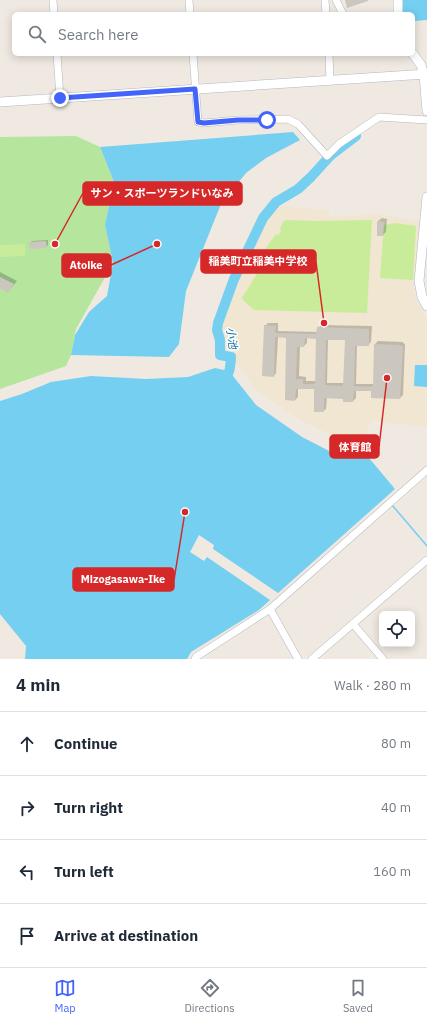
<!DOCTYPE html>
<meta charset="utf-8">
<style>
:root{--surface:#fff;--page:#f6f6f7;--text:#1f2937;--muted:#747a83;--line:#e0e1e3;--accent:#4264fb}
body{margin:0;font-family:"IBM Plex Sans","Noto Sans JP",sans-serif;background:var(--page);color:var(--text)}
.controls{position:absolute;right:12px;bottom:12px;display:grid;overflow:hidden;border-radius:6px;box-shadow:0 2px 10px #0003}
.controls button{width:36px;height:36px;display:grid;place-items:center;padding:0;border:0;border-bottom:1px solid var(--line);background:var(--surface);color:var(--text);font:20px sans-serif}
.stop{position:absolute;width:12px;height:12px;margin:-9px;border:3px solid #4264fb;border-radius:50%;background:#fff}
.stop.end{background:#4264fb;border-color:#fff;box-shadow:0 1px 4px #0008}
.list{margin:0;padding:0;list-style:none}
h2{display:flex;justify-content:space-between;align-items:center;height:52px;margin:0;padding:0 16px;font-size:17px}
h2 small{font-size:13px;font-weight:400;color:var(--muted)}
.list li{display:grid;grid-template-columns:26px 1fr auto;gap:12px;align-items:center;box-sizing:border-box;height:64px;padding:0 16px;border-top:1px solid var(--line)}
.list b{display:block;font-size:15px;white-space:nowrap}
.list em{font-size:13px;font-style:normal;color:var(--muted)}
.icon{flex:none;width:22px;height:22px;fill:none;stroke:currentColor;stroke-width:2;stroke-linecap:round;stroke-linejoin:round}
.map{position:relative;flex:none;width:427px;height:659px;overflow:hidden}
.search{position:absolute;background:var(--surface);box-shadow:0 2px 10px #0003;left:12px;right:12px;top:12px;height:44px;display:flex;align-items:center;gap:10px;box-sizing:border-box;padding:0 14px;border-radius:6px;color:var(--muted);font-size:15px}
.sheet{height:308px;background:var(--surface)}
nav{display:flex;justify-content:space-around;align-items:center;box-sizing:border-box;height:56px;border-top:1px solid var(--line);background:var(--surface);font-size:11px;color:var(--muted)}
nav a{display:grid;justify-items:center;gap:2px}
nav .on{color:var(--accent)}
.map>svg:first-child{display:block}
</style>
<div class="map">
<svg width="427" height="659" viewBox="0 0 427 659">
<rect width="100%" height="100%" fill="#efe9e1"/>
<polygon fill="#f0e6d1" points="279,205 329,211 329,217 380,214 420,222 413,287 415,296 427,320 427,427 371,421 362,445 338,438 300,420 256,390 234,360 235,355 224,352 220,325 237,276 262,227"/>
<polygon fill="#b6e59e" points="76,136 100,147 114,182 105,225 113,263 76,329 71,355 66,366 0,389 0,137"/>
<g fill="#c9ec9a">
<polygon points="286,220 316,221 372,220 367,313 254,310 244,301 242,298 261,267 260,256 276,234 278,235 281,232 280,228 283,222"/>
<polygon points="395,223 416,226 413,280 380,278 384,225"/>
<polygon points="25,244 25,256 0,257 0,245"/>
</g>
<g fill="#75cff0">
<polygon points="402,0 427,0 427,20 413,21 413,14 403,14"/>
<polygon points="293,132 300,140 266,158 246,173 221,204 186,291 179,344 169,357 71,355 75,335 89,312 107,296 113,263 105,225 114,182 100,147"/>
<polygon points="415,365 427,365 427,387 414,386"/>
<polygon points="215,368 229,371 256,405 302,437 335,454 369,458 395,489 278,593 213,549 214,545 199,535 190,552 204,561 207,557 270,600 259,610 191,652 187,659 25,659 26,646 0,614 0,401 22,394 51,382 91,376 146,379 188,377"/>
</g>
<g fill="#0003" fill-rule="evenodd">
<polygon points="382,218 387,219 386,232 383,235 378,221"/>
<polygon points="48,240 48,245 46,247 30,243 32,241"/>
<polygon points="0,272 17,281 8,292 0,287"/>
<path d="M268 323H278V331L318 332V328L321 325 372 326 371 342 368 345H357L356 384H374L375 344 378 341 403 342V343L405 344 403 395 400 398 372 390H356V398L353 401 344 398 327 397 326 409 323 411 315 388H298V397L295 400 288 337H278L276 373 274 376 265 326ZM307 337 317 338 316 381H306V377L299 376 300 346H304L307 343ZM328 339H346L344 383H327Z"/>
</g>
<g fill="none" stroke-linecap="round" stroke-linejoin="round">
<polyline stroke="#75cff0" stroke-width="1.5" points="392,505 427,546"/>
<path stroke="#75cff0" stroke-width="10" d="M220 381C231 375 230 368 231 357L220 355V340L217 330 218 323 234 279 263 218 276 202 298 189 311 177 331 155 356 136"/>
</g>
<g fill="#cbc7bf" fill-rule="evenodd">
<polygon points="345,0 368,0 368,1 347,8"/>
<polygon points="377,221 384,222 383,236 377,236"/>
<polygon points="46,241 47,248 30,249 29,242"/>
<polygon points="0,277 14,284 8,293 0,288"/>
<path d="M264 325 276 326 275 333 316 334 317 327 369 329V346H355L354 386 371 387V386H373L374 344 400 345V346H403L400 399 371 398V391H354L353 402H343V399L324 398V412H314V389H296L295 401 285 400 286 338 275 337 274 377 262 376ZM305 338 316 339 315 384H303V379H296L297 347H304ZM326 340H345L343 386 325 385Z"/>
</g>
<g fill="none" stroke-linecap="round" stroke-linejoin="round">
<g stroke="#b4b7c1" stroke-width="8">
<g id="minor">
<polyline points="53,0 54,14"/>
<polyline points="189,0 190,14"/>
<polyline points="325,0 326,14"/>
<polyline points="336,0 343,14"/>
<polyline points="57,54 60,98"/>
<polyline points="193,54 198,122 204,123 238,120 288,119 298,124 327,156 339,144 379,117 427,120"/>
<polyline points="329,54 330,81"/>
<polyline points="270,609 298,659"/>
<polyline points="353,624 383,659"/>
<polyline points="195,659 196,657 270,609 427,470"/>
<polyline points="312,659 427,560"/>
</g>
</g>
<g stroke="#b4b7c1" stroke-width="10">
<g id="tertiary">
<polyline points="398,14 398,0"/>
<polyline points="413,54 421,65 424,75 427,111"/>
<polyline points="0,102 427,74"/>
<polyline points="427,197 419,281 422,297 427,306"/>
</g>
</g>
<use href="#minor" stroke="#fff" stroke-width="7"/>
<use href="#tertiary" stroke="#fff" stroke-width="9"/>
</g>
<g fill="none" stroke-linecap="round" stroke-linejoin="round">
<polyline stroke="#4264fb" stroke-width="5" points="60,98 195,89 198,122 204,123 238,120 267,120"/>
</g>
<g text-anchor="middle" dominant-baseline="central" stroke-width="3" stroke-linejoin="round" paint-order="stroke">
<g font-size="11" font-style="italic" fill="#0d6fa3" stroke="#fff">
<text transform="translate(232 338) rotate(82)">小池</text>
</g>
</g>
<path fill="none" stroke="#d62828" stroke-width="1.5" d="M55 244L83 193M324 323L316 262M157 244L111 265M387 378L379 447M185 512L174 580"/>
<g fill="#d62828" stroke="#fff" stroke-width="1.5">
<circle cx="55" cy="244" r="4"/>
<circle cx="324" cy="323" r="4"/>
<circle cx="157" cy="244" r="4"/>
<circle cx="387" cy="378" r="4"/>
<circle cx="185" cy="512" r="4"/>
</g>
<g fill="#d62828" stroke="#d62828" stroke-width="1.5">
<rect x="83" y="182" width="159" height="23" rx="4"/>
<rect x="201" y="250" width="115" height="23" rx="4"/>
<rect x="62" y="254" width="49" height="23" rx="4"/>
<rect x="330" y="435" width="49" height="23" rx="4"/>
<rect x="73" y="568" width="101" height="23" rx="4"/>
</g>
<g font-size="11" text-anchor="middle" font-weight="bold" fill="#fff">
<text x="162" y="197">サン・スポーツランドいなみ</text>
<text x="258" y="265">稲美町立稲美中学校</text>
<text x="86" y="269">Atoike</text>
<text x="355" y="451">体育館</text>
<text x="123" y="583">Mizogasawa-Ike</text>
</g>
</svg>
<div class="controls">
<button><svg class="icon" aria-label="locate" viewBox="0 0 24 24"><circle cx="12" cy="12" r="6"/><path d="M12 2v4M12 18v4M2 12h4M18 12h4"/></svg></button>
</div>
<div class="stop" style="left:267px;top:120px"></div>
<div class="stop end" style="left:60px;top:98px"></div>
<div class="search"><svg class="icon" aria-label="search" viewBox="0 0 24 24"><circle cx="10" cy="10" r="6"/><path d="M15 15l6 6"/></svg>Search here</div>
</div>
<section class="sheet">
<h2>4 min<small>Walk · 280 m</small></h2>
<ul class="list">
<li><svg class="icon" aria-label="ahead" viewBox="0 0 24 24"><path d="M12 20V5M6 11l6-6 6 6"/></svg><div><b>Continue</b></div><em>80 m</em></li>
<li><svg class="icon" aria-label="right" viewBox="0 0 24 24"><path d="M7 20v-9h11M14 6l5 5-5 5"/></svg><div><b>Turn right</b></div><em>40 m</em></li>
<li><svg class="icon" aria-label="left" viewBox="0 0 24 24"><path d="M17 20v-9H6M10 6l-5 5 5 5"/></svg><div><b>Turn left</b></div><em>160 m</em></li>
<li><svg class="icon" aria-label="arrive" viewBox="0 0 24 24"><path d="M6 21V4h12l-3 4 3 4H6"/></svg><div><b>Arrive at destination</b></div></li>
</ul>
</section>
<nav>
<a class="on"><svg class="icon" aria-label="map" viewBox="0 0 24 24"><path d="M3 6l6-2 6 2 6-2v14l-6 2-6-2-6 2zM9 4v14M15 6v14"/></svg>Map</a>
<a><svg class="icon" aria-label="directions" viewBox="0 0 24 24"><path d="M12 3l9 9-9 9-9-9zM9 14v-3h6M13 9l2 2-2 2"/></svg>Directions</a>
<a><svg class="icon" aria-label="saved" viewBox="0 0 24 24"><path d="M7 4h10v16l-5-4-5 4z"/></svg>Saved</a>
</nav>
